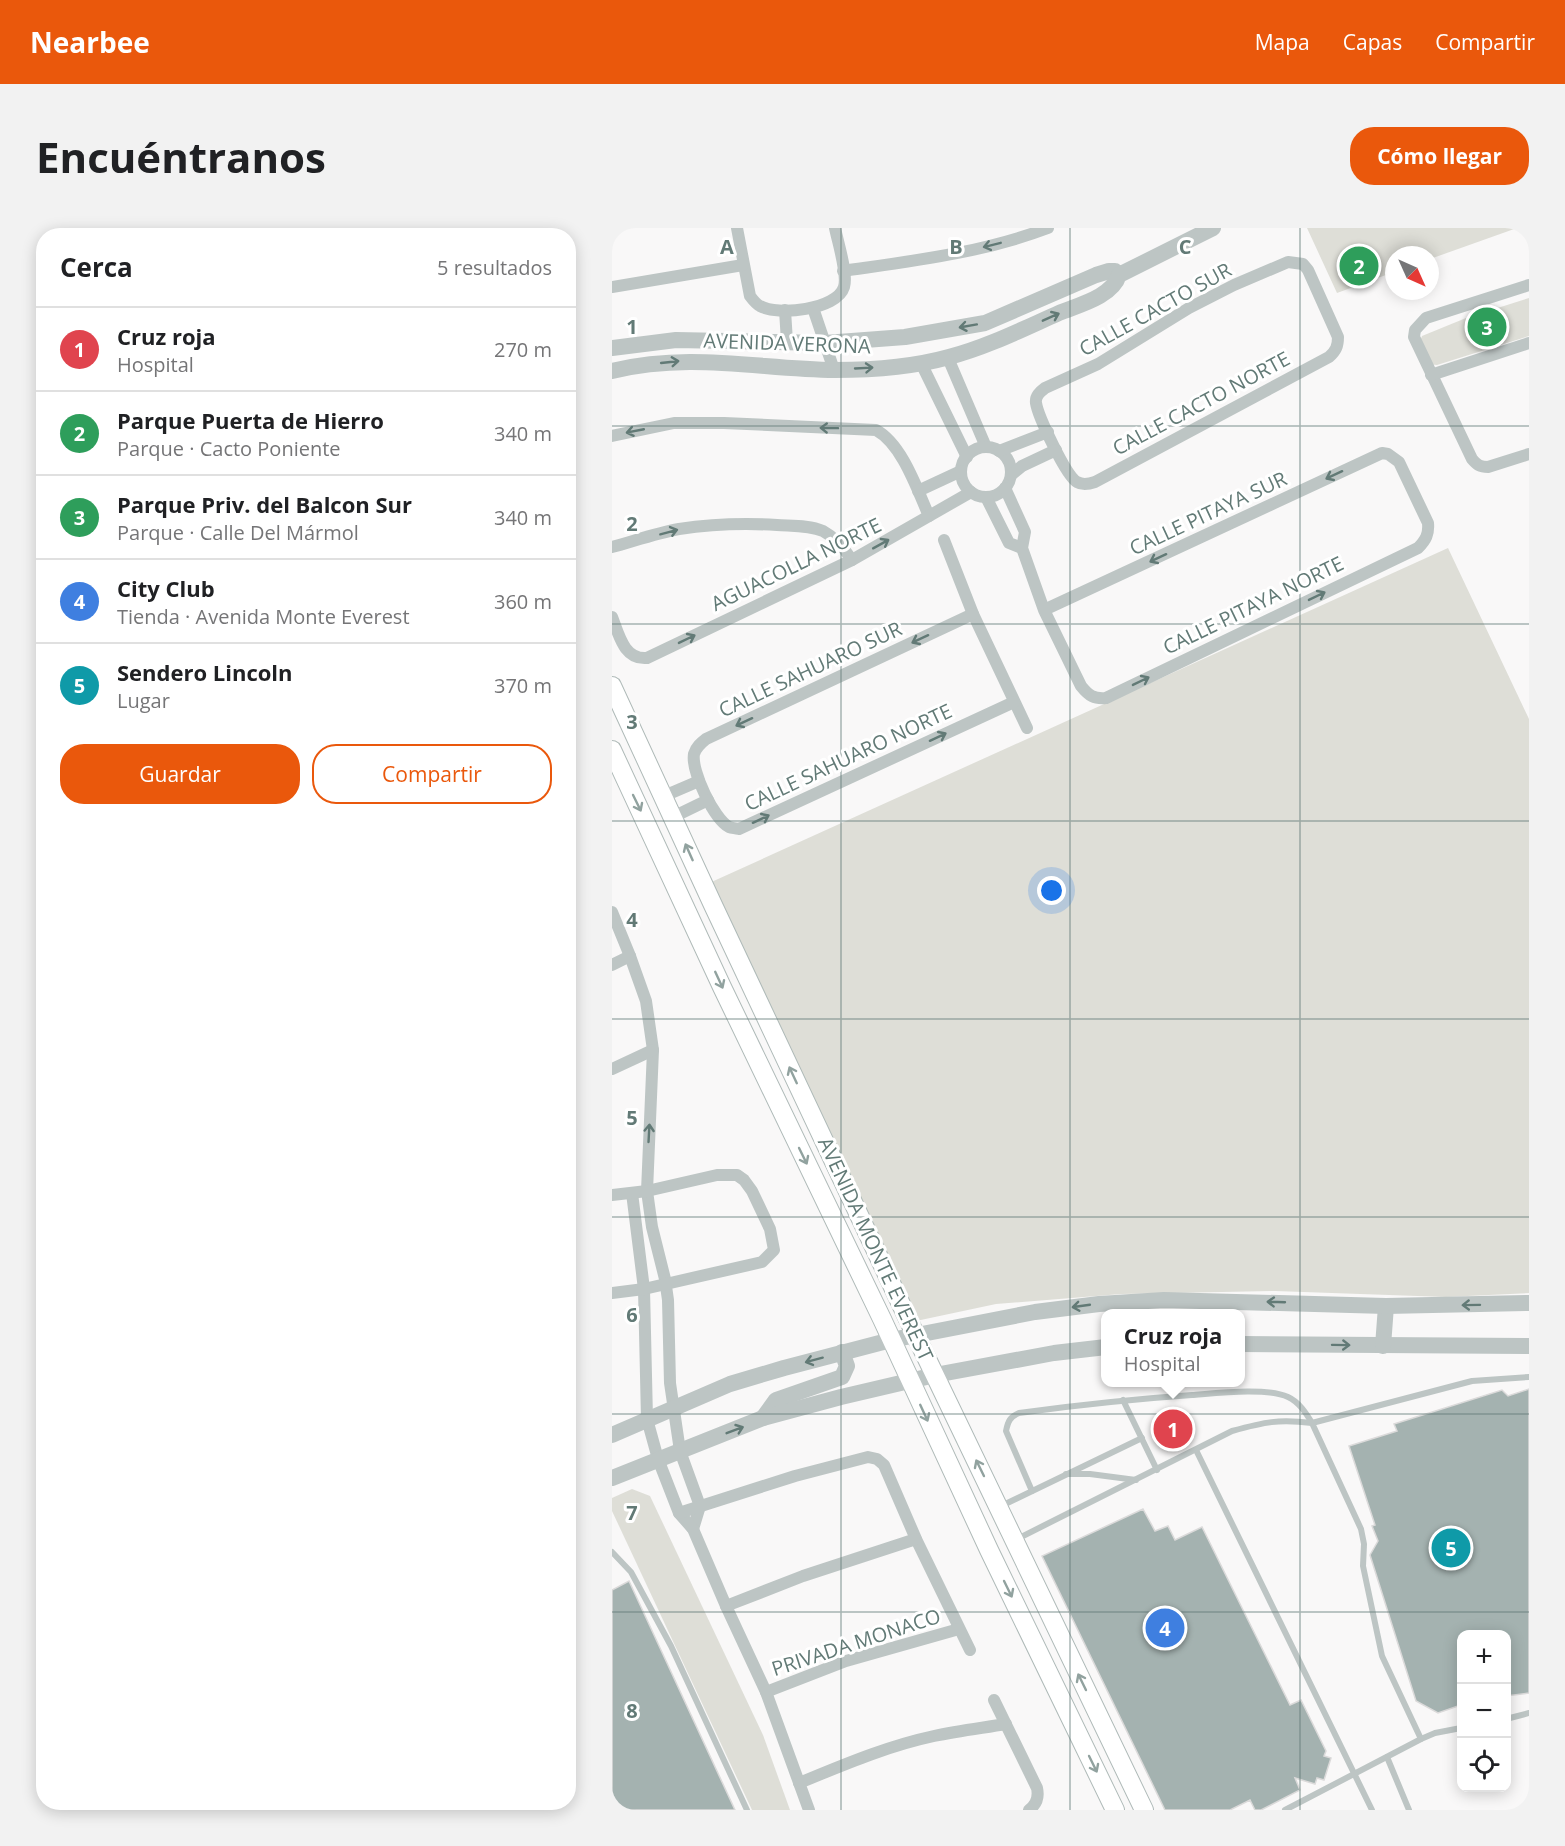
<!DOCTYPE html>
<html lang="es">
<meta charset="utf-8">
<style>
:root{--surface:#fff;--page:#f2f2f2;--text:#202124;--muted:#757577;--line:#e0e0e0;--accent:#ea580c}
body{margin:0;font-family:"Open Sans",sans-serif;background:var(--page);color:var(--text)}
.controls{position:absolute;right:18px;bottom:18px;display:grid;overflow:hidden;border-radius:12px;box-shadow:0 3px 15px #0003}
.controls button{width:54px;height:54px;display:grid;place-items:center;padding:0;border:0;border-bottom:2px solid var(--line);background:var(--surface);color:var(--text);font:30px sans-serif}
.compass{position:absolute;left:773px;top:18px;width:54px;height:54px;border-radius:50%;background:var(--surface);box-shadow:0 3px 15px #0003;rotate:135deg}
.you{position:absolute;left:440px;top:663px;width:21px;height:21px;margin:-15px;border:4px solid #fff;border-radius:50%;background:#1a73e8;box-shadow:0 0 0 9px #1a73e833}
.badge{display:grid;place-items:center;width:39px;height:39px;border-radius:50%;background:var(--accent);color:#fff;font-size:20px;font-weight:700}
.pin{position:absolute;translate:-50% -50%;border:3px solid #fff;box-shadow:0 2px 6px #0006}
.popup{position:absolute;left:489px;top:1081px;width:144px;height:78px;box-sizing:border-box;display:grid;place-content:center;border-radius:12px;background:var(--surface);filter:drop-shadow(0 2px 4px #0005);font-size:20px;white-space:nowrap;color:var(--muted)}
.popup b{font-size:22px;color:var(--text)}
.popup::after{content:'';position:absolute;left:50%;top:100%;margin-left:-12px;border:12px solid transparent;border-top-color:var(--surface)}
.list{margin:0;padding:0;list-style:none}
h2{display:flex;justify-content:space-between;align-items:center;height:78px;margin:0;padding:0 24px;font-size:26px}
h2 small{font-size:20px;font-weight:400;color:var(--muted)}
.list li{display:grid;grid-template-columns:39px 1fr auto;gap:18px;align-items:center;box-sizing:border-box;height:84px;padding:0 24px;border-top:2px solid var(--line)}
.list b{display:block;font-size:22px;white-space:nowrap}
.list p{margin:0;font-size:20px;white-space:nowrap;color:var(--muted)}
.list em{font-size:20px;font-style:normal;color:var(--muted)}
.actions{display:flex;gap:12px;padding:18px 24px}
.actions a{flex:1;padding:14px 0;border:2px solid var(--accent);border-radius:24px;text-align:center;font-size:21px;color:var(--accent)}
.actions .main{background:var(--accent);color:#fff}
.icon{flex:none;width:33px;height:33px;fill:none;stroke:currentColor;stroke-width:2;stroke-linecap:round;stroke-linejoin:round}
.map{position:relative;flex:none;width:917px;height:1582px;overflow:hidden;border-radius:24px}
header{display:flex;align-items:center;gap:36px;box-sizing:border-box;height:84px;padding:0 30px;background:var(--accent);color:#fff}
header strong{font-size:28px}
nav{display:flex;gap:33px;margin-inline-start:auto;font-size:21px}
.intro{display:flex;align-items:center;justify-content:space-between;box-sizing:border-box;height:144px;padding:0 36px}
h1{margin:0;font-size:42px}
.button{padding:15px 27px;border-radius:24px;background:var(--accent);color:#fff;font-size:21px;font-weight:700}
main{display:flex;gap:36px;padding:0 36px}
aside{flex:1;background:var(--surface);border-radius:24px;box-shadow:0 3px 15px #0003}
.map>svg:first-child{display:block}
</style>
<header>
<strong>Nearbee</strong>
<nav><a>Mapa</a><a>Capas</a><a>Compartir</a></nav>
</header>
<div class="intro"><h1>Encuéntranos</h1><a class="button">Cómo llegar</a></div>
<main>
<aside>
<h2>Cerca<small>5 resultados</small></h2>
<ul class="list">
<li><span class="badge" style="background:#e0444e">1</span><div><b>Cruz roja</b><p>Hospital</p></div><em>270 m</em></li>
<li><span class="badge" style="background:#2e9e5b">2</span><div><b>Parque Puerta de Hierro</b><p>Parque · Cacto Poniente</p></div><em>340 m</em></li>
<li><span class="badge" style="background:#2e9e5b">3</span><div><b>Parque Priv. del Balcon Sur</b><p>Parque · Calle Del Mármol</p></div><em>340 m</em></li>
<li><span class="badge" style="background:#3f7fe0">4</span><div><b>City Club</b><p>Tienda · Avenida Monte Everest</p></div><em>360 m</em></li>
<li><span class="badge" style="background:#0f9aa8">5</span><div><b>Sendero Lincoln</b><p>Lugar</p></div><em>370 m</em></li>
</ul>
<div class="actions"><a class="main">Guardar</a><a>Compartir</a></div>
</aside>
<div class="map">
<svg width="917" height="1582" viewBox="0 0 917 1582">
<rect width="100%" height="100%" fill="#f9f8f8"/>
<g fill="#deded7">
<polygon points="695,0 905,0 818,31 818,27 782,27 782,44 725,65"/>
<polygon points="917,70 917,108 825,137 815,136 806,118 810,108 854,90"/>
<polygon points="836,320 917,491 917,1065 834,1069 663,1063 509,1066 384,1076 304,1093 95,656"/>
<polygon points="20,1261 38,1268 151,1507 178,1582 140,1582 0,1283 0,1270"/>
</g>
<g fill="#a4b2b0" stroke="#dbdada" stroke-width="1.5">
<polygon points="917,1161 917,1465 894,1468 894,1407 849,1407 849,1477 826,1485 804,1473 758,1327 766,1313 760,1298 763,1297 737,1218 785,1203 782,1196 890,1162 896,1168"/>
<polygon points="531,1281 543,1303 556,1298 563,1312 590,1299 678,1477 689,1472 714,1523 712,1528 719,1530 712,1552 705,1550 703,1556 683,1550 688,1562 649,1582 643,1582 638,1572 618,1582 553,1582 430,1328"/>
<polygon points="17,1353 123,1582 0,1582 0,1362"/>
</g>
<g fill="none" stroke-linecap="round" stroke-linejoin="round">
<g stroke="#afbab8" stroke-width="20">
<g id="secondary">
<polyline points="0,458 101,677 304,1108 532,1582"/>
<polyline points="0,522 110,759 270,1091 377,1322 503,1582"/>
</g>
</g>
<g stroke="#bdc5c4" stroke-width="6">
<polyline points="511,1172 545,1242"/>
<polyline points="584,1222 760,1582"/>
<polyline points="454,1246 478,1246 524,1252"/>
<path d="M420 1263 394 1203C396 1193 398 1189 407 1185 465 1177 522 1171 580 1167 605 1165 654 1159 676 1169 687 1174 694 1185 700 1195"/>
<polyline points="387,1279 530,1210"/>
<path d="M403 1312 620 1203C653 1194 666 1191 700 1195"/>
<polyline points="0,1324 19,1344 59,1418 135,1582"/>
<polyline points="894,1491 917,1485"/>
<polyline points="809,1511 770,1428 751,1338 752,1316 749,1301 700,1195 860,1153 917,1149"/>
<polyline points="775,1529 797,1582"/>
<polyline points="673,1582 809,1511 823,1505 849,1500"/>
</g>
<g stroke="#bdc5c4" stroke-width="12">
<path d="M125 0 138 68C141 72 144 76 148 78 165 88 225 82 232 59 236 46 226 15 223 0"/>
<path d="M676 34 691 36 696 42 726 109C726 118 724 123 717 129L483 254C477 256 470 257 465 254 454 248 426 188 424 175 423 168 428 164 433 160L486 136 577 80 622 57Z"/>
<path d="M231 43C300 33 370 25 436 0"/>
<path d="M917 57 814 90 803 102 802 109 860 231C865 237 868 239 876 239L917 226"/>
<polyline points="0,59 131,37"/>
<polyline points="201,80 222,142"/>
<polyline points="173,82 175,114"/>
<polyline points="336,130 374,219"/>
<polyline points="309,135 355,229"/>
<polyline points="819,147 917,115"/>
<path d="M0 208 62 195H112L264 202C290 216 305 261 317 288"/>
<circle cx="374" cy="244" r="25"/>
<polyline points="387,223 436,204"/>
<polyline points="399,247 410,238 444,222"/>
<path d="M393 260 413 304 410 320 432 382 469 458C477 468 482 471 494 470L806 320C814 312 817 306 816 295L787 234 776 226 770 225 432 382"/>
<polyline points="306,263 349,243"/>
<polyline points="374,269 397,315 410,320"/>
<polyline points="332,312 361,386 415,500"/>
<path d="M0 319C22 313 45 305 67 301 100 296 132 295 165 297 180 298 197 297 211 303 224 310 232 320 240 332"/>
<path d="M361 386 94 511C89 515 84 519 82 526 79 543 102 591 117 599 120 600 123 600 127 601L402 474"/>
<path d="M0 389C7 407 12 432 35 430L240 332 359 264"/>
<polyline points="52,568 87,553"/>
<polyline points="61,589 96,572"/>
<polyline points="0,684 18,728 34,773 41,822 35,963 40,999 53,1051 56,1072 58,1155 68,1223 88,1278 81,1301"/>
<polyline points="0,737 18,728"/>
<polyline points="0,841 41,822"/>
<polyline points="20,965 32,1061 35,1191 46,1231 67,1285 81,1301 114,1378 154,1464 197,1582"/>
<polyline points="0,967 35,963 105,947 125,947 132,952 140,963 158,1001 162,1022 150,1034 32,1061 0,1065"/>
<polyline points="67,1285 183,1248 256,1229 265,1231 272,1237 304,1311 358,1422"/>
<polyline points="114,1378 191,1348 304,1311"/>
<polyline points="154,1464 234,1433 347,1401"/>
<path d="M382 1472 425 1560C427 1569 425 1576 417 1582"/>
<path d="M187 1555C231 1537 275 1518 322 1508 346 1503 370 1500 394 1496"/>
</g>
<g stroke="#bdc5c4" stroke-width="16">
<polyline points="0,120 64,112 213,115 293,109 373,95 484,47 497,43 503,43 507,47"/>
<path d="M0 143C78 124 146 141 223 142 260 142 301 139 337 129 375 119 411 101 447 85 466 77 500 69 507 47L601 0"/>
<polyline points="628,1116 917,1118"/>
<polyline points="771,1118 774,1078"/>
<polyline points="151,1190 164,1172 230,1149 235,1138 230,1124"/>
<polyline points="0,1207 118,1156 172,1140 279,1112 423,1084 487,1076 552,1072 774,1078 917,1075"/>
<polyline points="0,1250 151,1190 229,1169 323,1147 442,1125 494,1119"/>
</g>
<use href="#secondary" stroke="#fff" stroke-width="18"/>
</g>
<defs><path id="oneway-shaft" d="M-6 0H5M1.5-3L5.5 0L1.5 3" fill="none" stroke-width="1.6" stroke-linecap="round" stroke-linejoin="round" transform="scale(1.5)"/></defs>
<g stroke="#627a76">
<use href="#oneway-shaft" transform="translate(380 17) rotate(166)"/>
<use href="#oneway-shaft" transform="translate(439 89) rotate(-24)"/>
<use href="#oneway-shaft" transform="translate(356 98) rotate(170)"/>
<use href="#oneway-shaft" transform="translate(58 134) rotate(-6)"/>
<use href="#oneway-shaft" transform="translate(252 140) rotate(-3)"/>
<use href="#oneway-shaft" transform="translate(217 200) rotate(-179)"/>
<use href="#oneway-shaft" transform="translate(23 203) rotate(169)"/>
<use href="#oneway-shaft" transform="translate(722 247) rotate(155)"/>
<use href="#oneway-shaft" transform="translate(57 304) rotate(-15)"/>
<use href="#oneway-shaft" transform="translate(269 316) rotate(-29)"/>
<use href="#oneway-shaft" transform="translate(546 330) rotate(155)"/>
<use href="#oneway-shaft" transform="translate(705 368) rotate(-26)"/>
<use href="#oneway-shaft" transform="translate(75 411) rotate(-26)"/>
<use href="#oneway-shaft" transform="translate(308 411) rotate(155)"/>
<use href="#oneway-shaft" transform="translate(529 453) rotate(-26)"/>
<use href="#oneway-shaft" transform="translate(132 494) rotate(155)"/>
<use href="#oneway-shaft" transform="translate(326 509) rotate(-25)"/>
<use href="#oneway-shaft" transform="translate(149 591) rotate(-25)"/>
<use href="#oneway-shaft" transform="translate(37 905) rotate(-87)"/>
<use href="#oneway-shaft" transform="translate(664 1074) rotate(-178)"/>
<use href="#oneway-shaft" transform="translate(859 1077) rotate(179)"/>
<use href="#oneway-shaft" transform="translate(469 1078) rotate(172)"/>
<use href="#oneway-shaft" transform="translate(729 1117) rotate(1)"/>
<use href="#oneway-shaft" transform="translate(202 1132) rotate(165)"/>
<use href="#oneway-shaft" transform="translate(123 1202) rotate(-21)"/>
</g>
<g stroke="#91a29f">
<use href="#oneway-shaft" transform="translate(25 575) rotate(64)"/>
<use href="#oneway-shaft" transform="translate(77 624) rotate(-114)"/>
<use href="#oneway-shaft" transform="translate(107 752) rotate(65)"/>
<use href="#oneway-shaft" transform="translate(181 847) rotate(-115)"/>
<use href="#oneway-shaft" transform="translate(191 928) rotate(64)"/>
<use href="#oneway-shaft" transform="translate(312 1185) rotate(65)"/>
<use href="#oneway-shaft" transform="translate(368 1240) rotate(-116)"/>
<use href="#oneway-shaft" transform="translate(396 1361) rotate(64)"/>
<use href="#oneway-shaft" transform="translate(470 1454) rotate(-116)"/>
<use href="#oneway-shaft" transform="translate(481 1536) rotate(64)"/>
</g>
<path fill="none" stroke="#627a76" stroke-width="1.5" stroke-opacity="0.55" d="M229 0V1582M458 0V1582M688 0V1582M0 198H917M0 396H917M0 593H917M0 791H917M0 989H917M0 1186H917M0 1384H917"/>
<g text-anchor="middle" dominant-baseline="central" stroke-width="6" stroke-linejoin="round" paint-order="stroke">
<g font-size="20" fill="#627a76" stroke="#fff">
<text transform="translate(543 81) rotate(-29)">CALLE CACTO SUR</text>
<text transform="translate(175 115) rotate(2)">AVENIDA VERONA</text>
<text transform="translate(589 175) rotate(-28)">CALLE CACTO NORTE</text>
<text transform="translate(596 285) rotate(-25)">CALLE PITAYA SUR</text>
<text transform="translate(184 336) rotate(-26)">AGUACOLLA NORTE</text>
<text transform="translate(641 377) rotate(-26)">CALLE PITAYA NORTE</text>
<text transform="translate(198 441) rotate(-25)">CALLE SAHUARO SUR</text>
<text transform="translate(236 529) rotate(-25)">CALLE SAHUARO NORTE</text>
<text transform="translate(264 1021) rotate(65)">AVENIDA MONTE EVEREST</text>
<text transform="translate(244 1414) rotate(-18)">PRIVADA MONACO</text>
</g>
</g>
<g font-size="20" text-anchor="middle" font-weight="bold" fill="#627a76" stroke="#fff" stroke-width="6" stroke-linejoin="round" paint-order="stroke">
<text x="115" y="26">A</text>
<text x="344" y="26">B</text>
<text x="573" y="26">C</text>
<text x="20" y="106">1</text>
<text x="20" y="303">2</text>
<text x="20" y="501">3</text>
<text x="20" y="699">4</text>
<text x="20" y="897">5</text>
<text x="20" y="1094">6</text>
<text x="20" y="1292">7</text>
<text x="20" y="1490">8</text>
</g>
</svg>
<div class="controls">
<button>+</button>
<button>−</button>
<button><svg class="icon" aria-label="locate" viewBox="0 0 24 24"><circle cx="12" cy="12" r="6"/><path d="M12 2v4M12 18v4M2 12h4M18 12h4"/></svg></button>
</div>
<svg class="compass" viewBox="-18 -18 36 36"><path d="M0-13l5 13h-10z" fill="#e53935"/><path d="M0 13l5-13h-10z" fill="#757577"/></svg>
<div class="you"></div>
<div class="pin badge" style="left:561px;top:1201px;background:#e0444e">1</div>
<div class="popup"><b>Cruz roja</b>Hospital</div>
<div class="pin badge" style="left:747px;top:38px;background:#2e9e5b">2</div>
<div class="pin badge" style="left:875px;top:99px;background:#2e9e5b">3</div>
<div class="pin badge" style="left:553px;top:1400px;background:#3f7fe0">4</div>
<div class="pin badge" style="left:839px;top:1320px;background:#0f9aa8">5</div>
</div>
</main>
